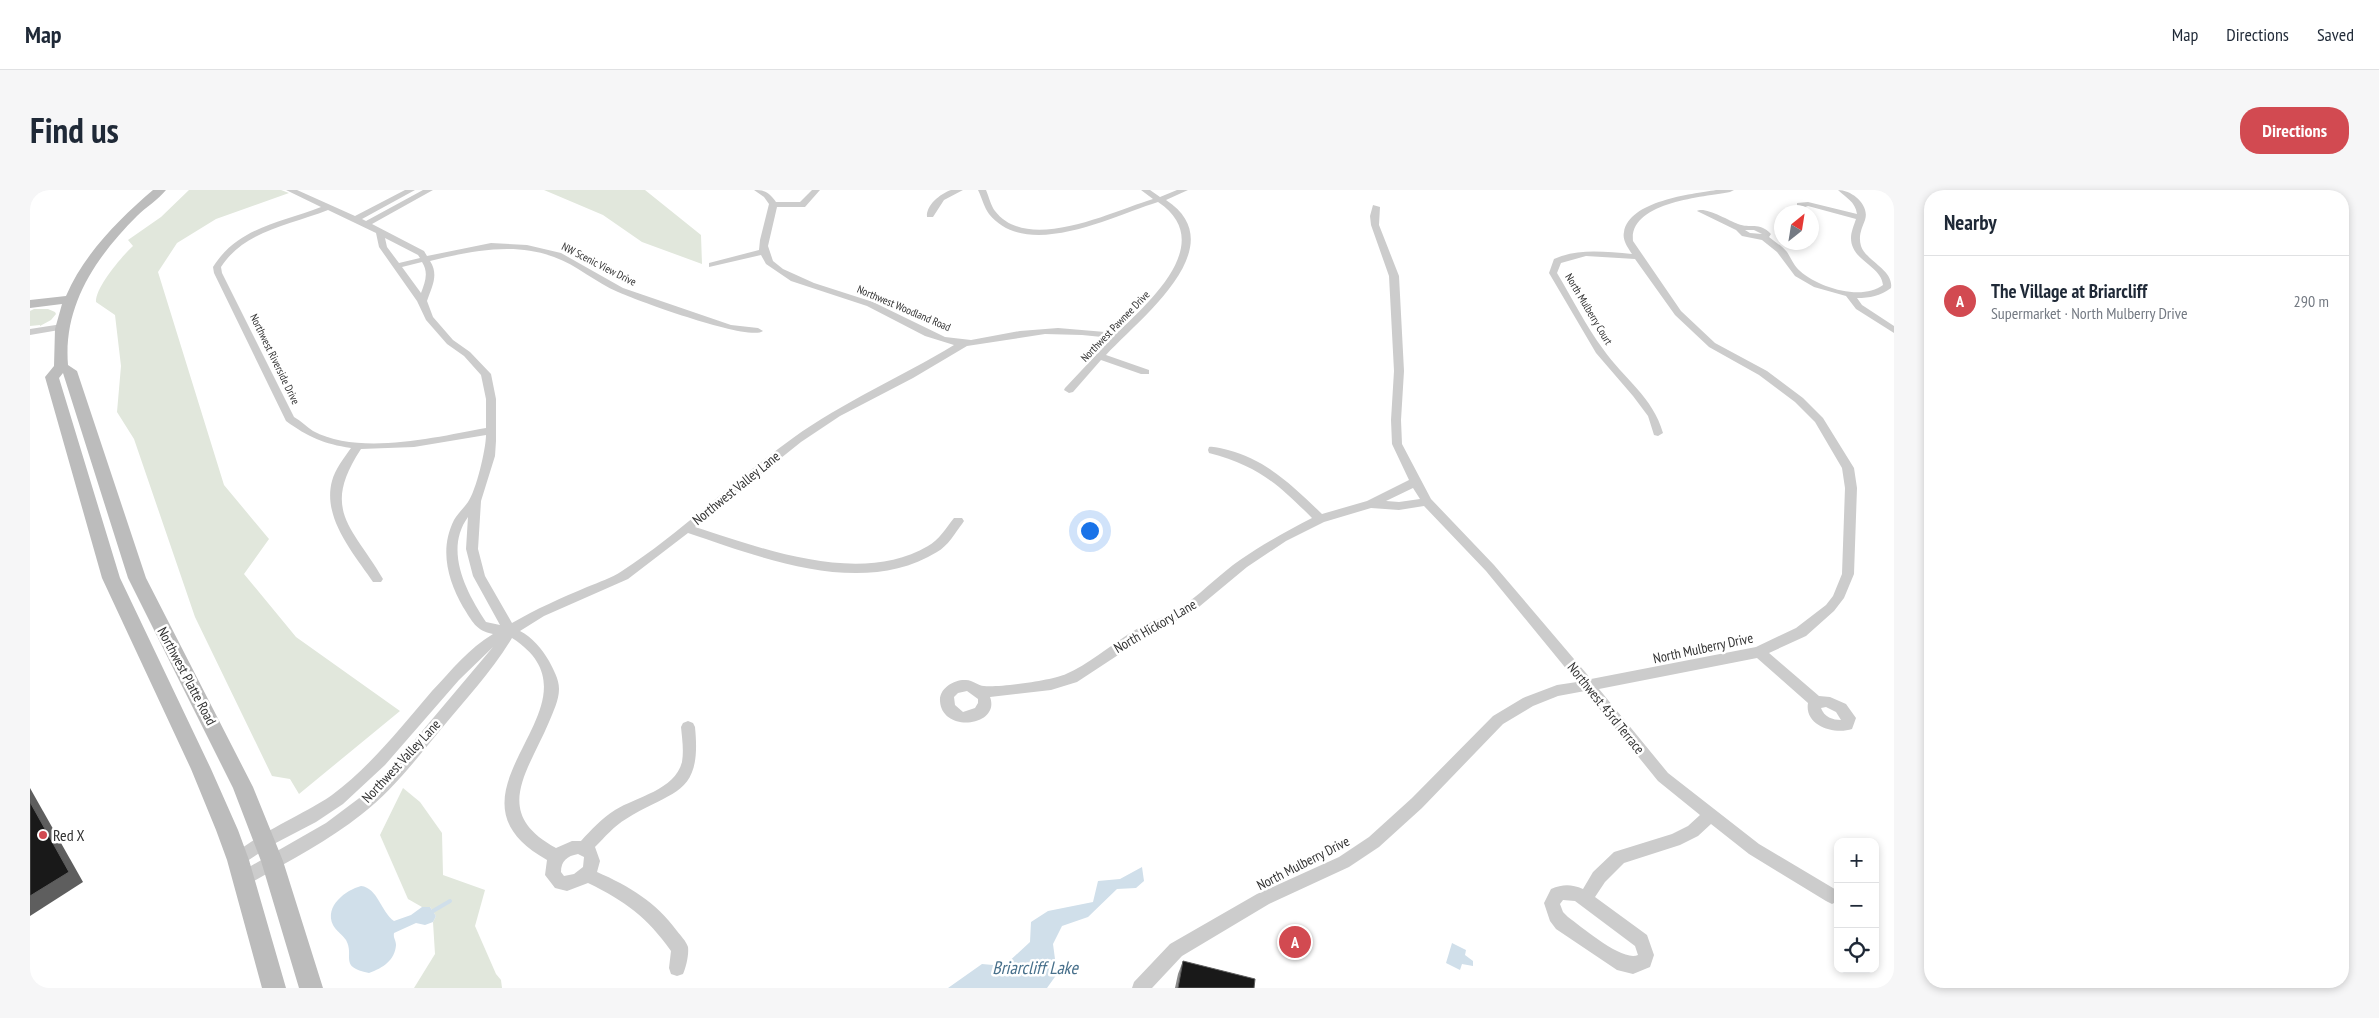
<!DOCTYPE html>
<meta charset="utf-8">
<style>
:root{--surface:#fff;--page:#f6f6f7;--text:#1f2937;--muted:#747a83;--line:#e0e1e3;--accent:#d24a51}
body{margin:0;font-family:"PT Sans Narrow",sans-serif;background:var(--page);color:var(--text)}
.controls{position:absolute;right:15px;bottom:15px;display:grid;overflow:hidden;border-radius:10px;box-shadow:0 2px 8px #0003}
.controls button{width:45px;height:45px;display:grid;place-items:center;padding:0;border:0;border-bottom:1px solid var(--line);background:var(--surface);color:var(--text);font:25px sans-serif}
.compass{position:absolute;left:1744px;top:15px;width:45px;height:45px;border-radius:50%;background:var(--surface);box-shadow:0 2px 8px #0003;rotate:30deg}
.you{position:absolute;left:1059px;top:340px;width:18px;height:18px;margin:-12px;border:4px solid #fff;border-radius:50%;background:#1a73e8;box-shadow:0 0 0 8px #1a73e833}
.badge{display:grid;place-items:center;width:32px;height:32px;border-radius:50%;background:var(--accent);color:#fff;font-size:16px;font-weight:700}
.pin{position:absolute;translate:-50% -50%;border:2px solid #fff;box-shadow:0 1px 5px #0006}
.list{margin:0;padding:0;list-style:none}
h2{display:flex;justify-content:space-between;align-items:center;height:65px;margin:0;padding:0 20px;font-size:21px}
h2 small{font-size:16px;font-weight:400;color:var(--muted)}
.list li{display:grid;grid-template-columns:32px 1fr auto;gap:15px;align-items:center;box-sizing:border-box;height:90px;padding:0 20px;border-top:1px solid var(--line)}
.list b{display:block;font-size:19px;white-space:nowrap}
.list p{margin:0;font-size:16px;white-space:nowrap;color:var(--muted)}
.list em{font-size:16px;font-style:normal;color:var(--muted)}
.icon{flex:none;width:28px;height:28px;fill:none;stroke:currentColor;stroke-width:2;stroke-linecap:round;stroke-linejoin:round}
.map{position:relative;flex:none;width:1864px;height:798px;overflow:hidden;border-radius:20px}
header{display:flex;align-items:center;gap:30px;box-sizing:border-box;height:70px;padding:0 25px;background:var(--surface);border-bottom:1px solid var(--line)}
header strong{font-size:24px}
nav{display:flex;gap:28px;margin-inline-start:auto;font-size:18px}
.intro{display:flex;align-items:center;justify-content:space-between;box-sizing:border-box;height:120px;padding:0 30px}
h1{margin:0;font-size:35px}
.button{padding:12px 22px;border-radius:20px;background:var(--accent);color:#fff;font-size:18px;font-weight:700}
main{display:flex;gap:30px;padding:0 30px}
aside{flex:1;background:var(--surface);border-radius:20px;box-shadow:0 2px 8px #0003}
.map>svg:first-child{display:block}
</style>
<header>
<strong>Map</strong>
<nav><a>Map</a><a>Directions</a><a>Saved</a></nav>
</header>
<div class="intro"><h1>Find us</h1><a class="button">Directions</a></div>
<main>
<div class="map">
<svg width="1864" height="798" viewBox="0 0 1864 798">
<rect width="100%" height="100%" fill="#fff"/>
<g fill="#e1e7dc">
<path d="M159 0H251L259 3 186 29 147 53 128 82 194 295 239 349 214 384 266 447 370 521 269 604 260 589 242 586 165 427 104 249 87 222 91 176 85 125 66 112C65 98 92 66 103 56L98 50 131 27Z"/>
<polygon points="514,0 615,0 671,45 672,74 612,52 573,25"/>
<polygon points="4,119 18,119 25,122 26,124 21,130 10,136 10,135 0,136 0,121"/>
<polygon points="373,598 390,612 412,643 413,685 455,700 445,736 466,784 471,790 472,798 384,798 405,764 403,732 406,726 400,717 392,717 378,709 350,645"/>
</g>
<g fill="#d0dfea">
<polygon points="1112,677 1114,691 1106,698 1087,699 1058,727 1032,736 1023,754 1027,784 1017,798 918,798 952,774 974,776 1000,752 1001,732 1018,721 1063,712 1068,691 1090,689"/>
<path d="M331 696C348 698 351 722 364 731L381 725 392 717H400L406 726 403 732 395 735 386 733 364 743C363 748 366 750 366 755 365 770 353 778 339 783 308 777 325 766 316 750 312 744 306 741 303 735 294 716 316 700 331 696Z"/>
<polygon points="1422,753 1436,760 1435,765 1443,771 1443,776 1432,774 1430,780 1416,773"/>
</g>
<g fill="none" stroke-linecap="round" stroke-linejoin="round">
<polyline stroke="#d0dfea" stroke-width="4" points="403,721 420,711"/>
<g fill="#ccc" fill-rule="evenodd">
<path d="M256 0H267L325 26 375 0H385L332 29 336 31 393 0H403L342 34 394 61 397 66 461 53 497 55 531 63 593 98 701 135 728 138 733 141C720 152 608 111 588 102 566 93 547 75 524 67 484 52 441 61 400 71 409 85 402 96 397 111L403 127 423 150 440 162 461 184 466 209V251L465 266 451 311 448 359 455 386 482 433C506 419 531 408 557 397 569 392 582 388 592 381 652 342 704 290 763 248 813 212 871 187 924 155L895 146 837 116 761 91 736 74 731 65 679 77V73L729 60 730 50 739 14 734 7 724 0C735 0 739 2 746 12H770L782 0H790L775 17H747L738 56 743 71 753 79 784 93 843 112 915 147 941 150 990 141 1028 138 1087 143C1119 112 1188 52 1128 12 1083 26 997 71 959 24 954 17 952 8 948 0H956C959 7 961 16 965 21 998 64 1083 21 1123 9L1111 0H1120L1130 7 1147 0H1158L1136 10C1206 56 1109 129 1076 165L1119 180V184H1111L1071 170 1043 202 1039 203 1034 200 1035 198 1082 148 1052 145 1015 144 937 156 883 188 810 226 771 252 665 337C734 359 830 396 898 356 909 350 916 338 924 328H932L934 331 932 334C925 343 918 356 907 362 832 408 733 368 658 343L598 389 514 426 490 441C502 447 512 459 519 471 523 479 529 489 529 499 529 510 523 522 519 532 498 582 461 623 526 658L542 651H551C561 640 572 628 585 620 606 607 645 600 652 572 654 560 652 548 651 537L653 533 658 531 663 533 665 537C672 606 644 599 596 629 584 636 575 647 565 657L570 671 567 682C599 696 626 712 647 741 651 746 656 751 658 757 659 765 656 777 653 784L647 786 641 784 639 778 641 761C617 727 595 711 558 693L537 701 525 698 515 685 517 670C395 602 585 514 482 448 462 481 436 509 412 538 387 568 363 600 332 624 297 652 257 672 219 694L213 696 207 694 205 689 207 684 296 633 336 603 372 565 463 457 429 490 355 575 313 614 286 632 240 656 208 677 203 675 200 670C208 653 282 620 302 605 341 576 371 537 402 501 421 481 439 458 463 444 446 441 442 431 433 417 418 390 409 360 424 330 428 323 434 318 438 312 446 301 456 259 456 245L384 257 331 259C290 321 323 337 353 389L351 392H343C324 364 292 328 302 291 305 279 314 268 321 258 294 254 278 247 256 231L184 83 183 77C208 37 250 33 291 17ZM298 20 346 43 349 57 387 111 396 130 417 154 434 166 451 185 456 209V238C406 247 330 266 283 241 277 237 271 231 264 227L192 83 191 77C214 41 260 35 298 20ZM355 48 388 65 390 68 369 73 357 57ZM392 72C399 83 395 92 391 103L372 77ZM438 327 436 359 443 386 470 435 456 432C436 402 414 360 438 327ZM548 664 554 667 553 677 544 684 534 686 531 682C531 671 537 666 548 664Z"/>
<path d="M921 0H933L914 10 903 27H897C896 15 910 4 921 0Z"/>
<path d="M1686 0H1704L1700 2C1673 7 1599 12 1603 51L1651 121 1685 153 1737 181 1773 208 1793 228 1824 278 1827 298 1824 384 1814 408 1804 421 1776 446 1739 463 1789 506 1800 507 1816 514 1826 528 1822 539C1805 545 1774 536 1778 513L1727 468 1569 499 1638 583 1729 654 1808 701V711L1802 714 1796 711 1719 664 1681 634 1668 646 1650 655 1594 673 1575 692 1565 707 1617 745 1624 765 1620 777 1603 784 1587 780 1526 739 1520 731 1514 713 1521 699C1533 694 1541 694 1553 699L1563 682 1584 662 1642 644 1658 636 1670 625 1628 591 1555 501 1528 506 1503 516 1473 534 1392 618 1349 657 1319 677 1239 714 1152 766 1122 798H1102L1104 792 1140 754 1227 704 1309 667 1339 647 1382 608 1463 526 1493 508 1527 495 1547 492 1456 381 1394 316 1369 320 1341 318 1294 332 1256 351 1217 377 1164 421 1117 446 1047 492 1021 500 960 507C971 536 912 544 910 511 909 498 925 489 936 490 943 490 948 496 954 496 968 498 1024 490 1036 484 1057 475 1080 456 1100 443 1118 432 1140 426 1157 413 1175 400 1191 383 1210 370 1233 354 1257 341 1282 328 1247 293 1228 276 1179 263L1178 260 1179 257C1185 256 1192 259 1198 260 1237 270 1264 297 1292 324L1337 311 1379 290 1362 254 1361 230 1364 181 1359 86 1341 35 1340 26 1343 15 1350 17 1349 35 1369 86 1374 181 1371 230 1372 254 1401 309 1464 375 1561 489 1726 457 1766 438 1796 415 1803 406 1812 384 1815 298 1812 278 1785 232 1765 212 1729 185 1679 157 1645 125 1605 69 1556 66 1531 73 1527 83C1542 108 1556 136 1573 159 1594 189 1623 207 1633 243L1628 246 1624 245 1618 226 1603 206 1566 163 1519 83 1524 69C1549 58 1575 62 1602 64 1598 58 1592 50 1594 42 1599 11 1661 4 1686 0ZM1383 298 1390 309 1369 312 1356 311ZM937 501 948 509V513L945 518 933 522 925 515 924 507 928 503ZM1796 517 1806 522 1811 530C1803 530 1794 527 1791 518ZM1533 710 1545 711 1605 756 1608 765C1592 772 1552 737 1538 727L1533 722 1530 714Z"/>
<path d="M1808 0C1822 0 1840 15 1835 30 1832 38 1828 46 1831 56 1836 71 1864 80 1861 98 1850 106 1840 108 1827 108L1832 115 1864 136V143L1826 119 1816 106 1784 97 1765 86 1747 62 1732 50 1712 46 1706 40 1667 21C1674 16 1698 30 1708 34 1720 39 1729 31 1741 44L1739 47C1745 52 1752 56 1757 62 1761 68 1764 76 1770 81 1789 98 1832 111 1853 95 1851 75 1821 71 1821 48 1821 42 1824 35 1826 29L1778 16 1775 17V19L1780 22H1770L1767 20V13L1778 12 1827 24C1825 11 1816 8 1808 0ZM1715 40H1724L1732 44 1720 43Z"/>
<polygon points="32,134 37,137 35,139 0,145 0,139"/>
</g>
<path fill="#bcbcbc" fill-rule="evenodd" d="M123 0H136C128 10 116 17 107 26 66 67 33 115 38 175L47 181 116 388 223 597 253 671 293 798H269L231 671 203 598 98 388 33 183 29 188 90 388 181 579 208 640 219 670 256 798H232L197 670 186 640 161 579 72 388 15 187 24 176 25 139 32 114 0 118V110L36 106C54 64 89 29 123 0Z"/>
</g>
<polygon fill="#8c8c8c" points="1153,771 1224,798 1145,798 1148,784"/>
<polygon fill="#5e5e5e" points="0,598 53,692 0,726"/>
<g fill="#191919" stroke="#5e5e5e">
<polygon points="0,612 39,682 0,706"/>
<polygon points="1153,771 1225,789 1224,798 1148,798"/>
</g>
<circle fill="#d24a51" stroke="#fff" stroke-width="2" cx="13" cy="645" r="5"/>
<g text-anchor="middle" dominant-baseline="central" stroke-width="5" stroke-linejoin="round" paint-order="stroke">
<g font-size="11" fill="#323232" stroke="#fff">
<text transform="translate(569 74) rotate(27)">NW Scenic View Drive</text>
<text transform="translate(874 118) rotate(23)">Northwest Woodland Road</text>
<text transform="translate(1559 119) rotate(59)">North Mulberry Court</text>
<text transform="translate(1085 136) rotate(-46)">Northwest Pawnee Drive</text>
<text transform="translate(245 169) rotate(64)">Northwest Riverside Drive</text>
</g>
<g font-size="14" fill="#323232" stroke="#fff">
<text transform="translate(706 298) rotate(-39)">Northwest Valley Lane</text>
<text transform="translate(1125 436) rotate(-30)">North Hickory Lane</text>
<text transform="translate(1673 458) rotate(-12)">North Mulberry Drive</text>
<text transform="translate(157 486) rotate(62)">Northwest Platte Road</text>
<text transform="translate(1576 518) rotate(51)">Northwest 43rd Terrace</text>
<text transform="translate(371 571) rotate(-47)">Northwest Valley Lane</text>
<text transform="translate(1273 673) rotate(-27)">North Mulberry Drive</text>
</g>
<g font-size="16" fill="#323232" stroke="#fff" text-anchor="start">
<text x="23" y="645">Red X</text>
</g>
<g font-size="18" font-style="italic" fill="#48708b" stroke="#fff">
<text x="1005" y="777">Briarcliff Lake</text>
</g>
</g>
</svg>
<div class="controls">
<button>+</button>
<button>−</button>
<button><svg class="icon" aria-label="locate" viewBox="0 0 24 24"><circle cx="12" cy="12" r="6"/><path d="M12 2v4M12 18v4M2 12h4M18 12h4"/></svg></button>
</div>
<svg class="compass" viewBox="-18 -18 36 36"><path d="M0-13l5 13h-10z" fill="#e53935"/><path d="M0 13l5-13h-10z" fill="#747a83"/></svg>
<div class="you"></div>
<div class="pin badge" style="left:1265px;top:752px">A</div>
</div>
<aside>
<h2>Nearby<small></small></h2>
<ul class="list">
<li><span class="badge">A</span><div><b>The Village at Briarcliff</b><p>Supermarket · North Mulberry Drive</p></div><em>290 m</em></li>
</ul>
</aside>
</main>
